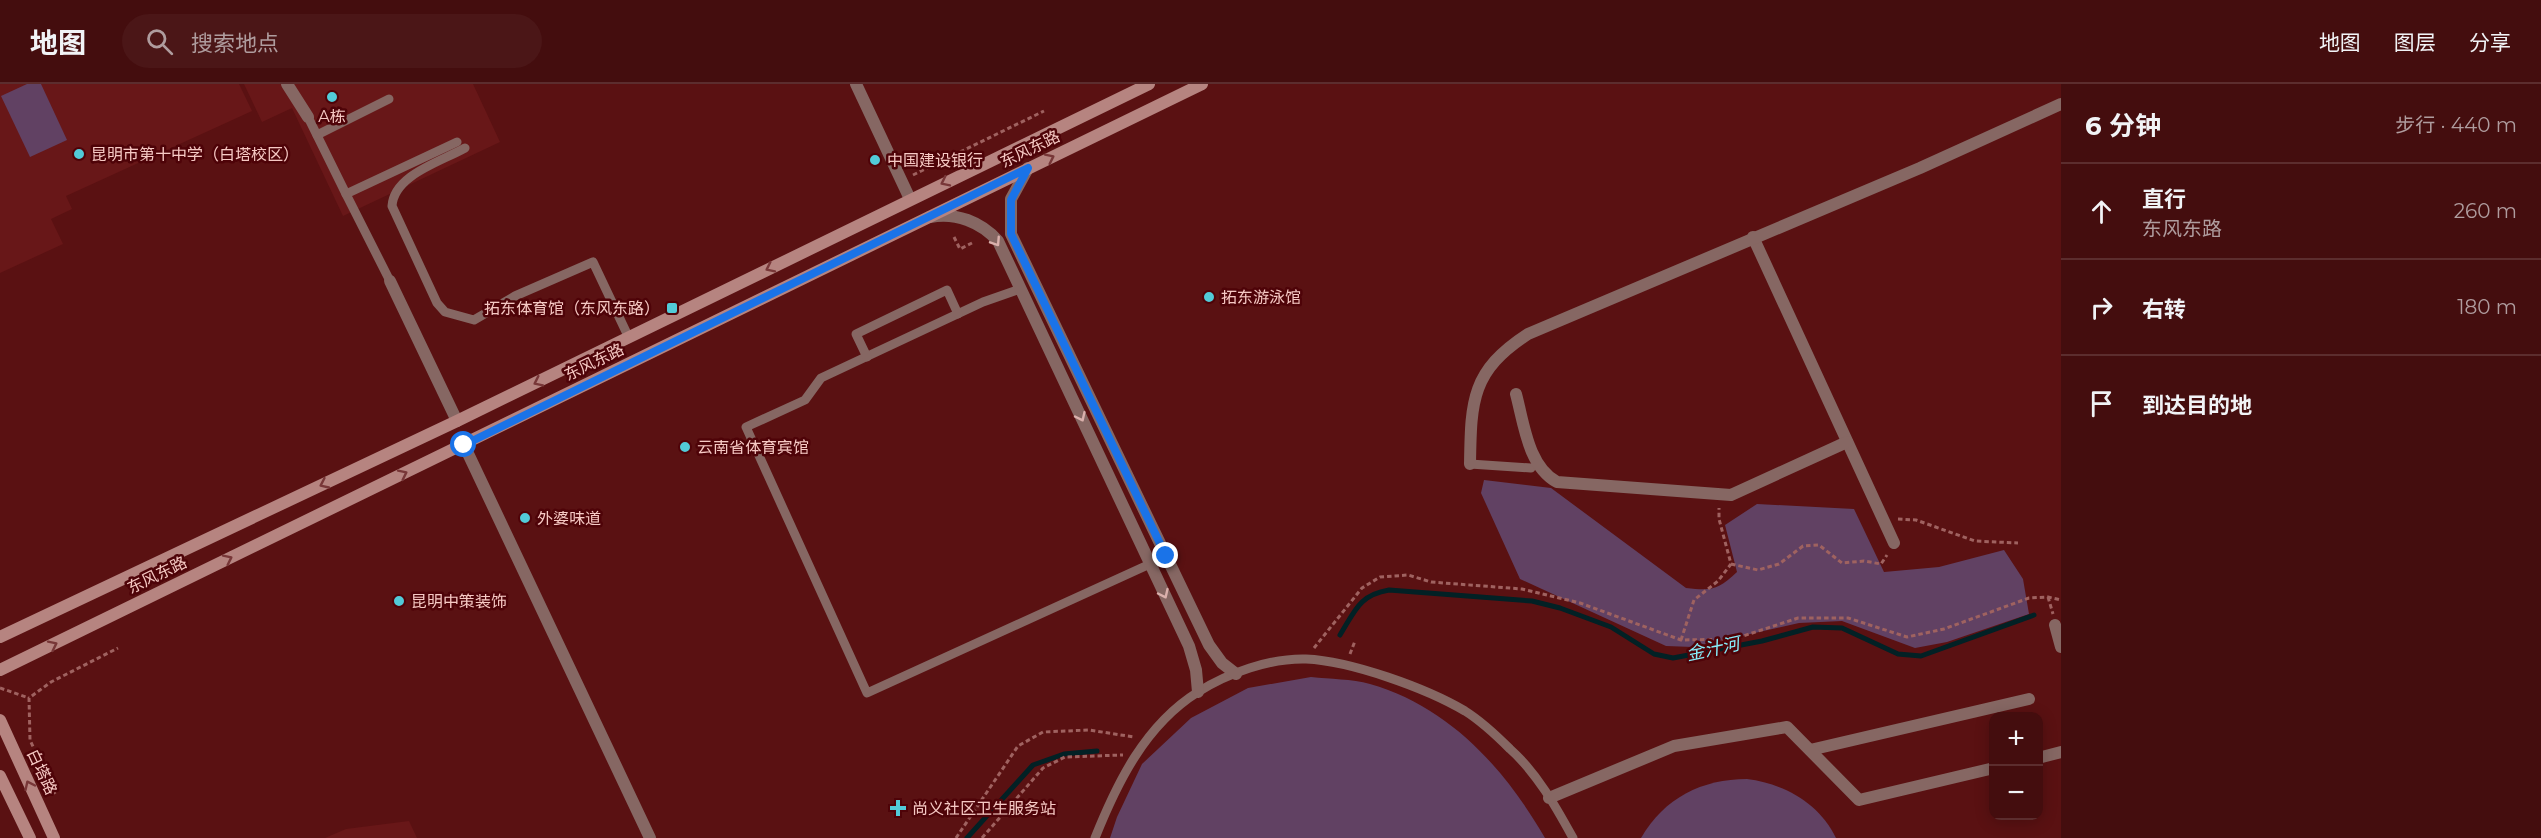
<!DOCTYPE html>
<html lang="zh">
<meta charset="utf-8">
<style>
:root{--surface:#440d0e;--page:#4b1617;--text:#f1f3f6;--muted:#af9c9e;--line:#5c2d2e}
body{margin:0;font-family:Montserrat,"Noto Sans SC",sans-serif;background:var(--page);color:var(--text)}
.controls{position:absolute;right:18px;bottom:18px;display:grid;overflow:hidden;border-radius:12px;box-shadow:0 3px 15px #0003}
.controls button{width:54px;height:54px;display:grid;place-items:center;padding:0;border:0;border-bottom:2px solid var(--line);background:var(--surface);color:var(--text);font:30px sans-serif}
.stop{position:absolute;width:18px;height:18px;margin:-14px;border:4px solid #1a73e8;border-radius:50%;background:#fff}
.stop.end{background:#1a73e8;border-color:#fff;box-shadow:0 2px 6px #0008}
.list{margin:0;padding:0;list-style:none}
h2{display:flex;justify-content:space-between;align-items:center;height:78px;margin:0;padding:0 24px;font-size:26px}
h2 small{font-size:20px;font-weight:400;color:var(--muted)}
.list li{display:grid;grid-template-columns:39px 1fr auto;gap:18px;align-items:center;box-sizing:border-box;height:96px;padding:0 24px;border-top:2px solid var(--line)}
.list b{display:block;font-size:22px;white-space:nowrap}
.list p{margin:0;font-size:20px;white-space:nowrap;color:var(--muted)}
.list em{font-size:20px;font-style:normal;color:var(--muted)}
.icon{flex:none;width:33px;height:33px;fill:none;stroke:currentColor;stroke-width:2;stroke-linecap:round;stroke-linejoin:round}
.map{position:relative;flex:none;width:2061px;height:754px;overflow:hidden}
header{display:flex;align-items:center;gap:36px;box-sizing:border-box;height:84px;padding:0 30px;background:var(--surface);border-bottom:2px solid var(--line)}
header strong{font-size:28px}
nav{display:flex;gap:33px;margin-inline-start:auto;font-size:21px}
.search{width:420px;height:54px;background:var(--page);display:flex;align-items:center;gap:15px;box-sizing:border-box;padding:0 21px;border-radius:33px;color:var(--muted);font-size:22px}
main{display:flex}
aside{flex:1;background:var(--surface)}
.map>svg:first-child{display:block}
</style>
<header>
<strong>地图</strong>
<div class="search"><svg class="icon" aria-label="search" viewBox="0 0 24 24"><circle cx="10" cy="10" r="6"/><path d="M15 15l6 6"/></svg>搜索地点</div>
<nav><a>地图</a><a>图层</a><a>分享</a></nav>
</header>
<main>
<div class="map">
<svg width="2061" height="754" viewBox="0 0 2061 754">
<rect width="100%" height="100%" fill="#5a1112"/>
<g fill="#681718">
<polygon points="0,0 239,0 252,27 66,112 72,125 51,135 63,160 0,189"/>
<polygon points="244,0 473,0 500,58 343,132 292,24 262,38"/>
<polygon points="409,737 417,754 325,754 346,745"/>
</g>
<g fill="#614163">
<polygon points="27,0 41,0 67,56 30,73 1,12"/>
<path d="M1484 396 1551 404 1686 504C1712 507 1718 506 1737 488L1725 441 1757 420 1854 425 1884 488 1939 483 2004 466 2023 495 2029 530 1947 558 1915 564 1842 537 1799 539 1693 563 1666 562 1520 495 1481 409Z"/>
<path d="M1311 593C1330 595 1352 595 1370 600 1450 623 1505 685 1545 754H1110L1117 733 1142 680 1191 634 1248 604Z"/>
<path d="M1747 695C1785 700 1819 719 1836 754H1641C1664 714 1702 695 1747 695Z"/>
</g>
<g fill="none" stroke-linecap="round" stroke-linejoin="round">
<g stroke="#022125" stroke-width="5">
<path d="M1340 551C1355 527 1359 511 1389 506L1532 517 1560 524 1611 543 1654 570 1673 574 1762 557 1813 543 1842 544 1898 570 1921 572 2034 531"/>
<polyline points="967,754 1033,681 1064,670 1097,667"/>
</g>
<g stroke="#9f6260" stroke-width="3" stroke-dasharray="4.5 3" stroke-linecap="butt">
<polyline points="913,91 1044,27"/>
<polyline points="954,153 960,165 972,159"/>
<polyline points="1898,435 1916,436 1975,457 2018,459"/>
<polyline points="1731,480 1758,486 1779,480 1803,462 1819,461 1842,479 1864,477 1881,480 1887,471"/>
<polyline points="2048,513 2053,530"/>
<polyline points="1681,556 1694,516 1718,497 1731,480 1719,435 1719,424"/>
<polyline points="1314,564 1362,504 1380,493 1408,491 1431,498 1522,505 1580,519 1681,556 1734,555 1798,534 1848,534 1907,553 1944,545 2029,514 2048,513 2061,516"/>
<polyline points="1350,570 1355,557"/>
<polyline points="0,604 29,614"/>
<polyline points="55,710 30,656 29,614 51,598 118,564"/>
<polyline points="956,754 1018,662 1043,648 1089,646 1134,653"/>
<polyline points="982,754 1043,684 1065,673 1123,671"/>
</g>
<g stroke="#866763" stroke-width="9">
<polyline points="308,33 346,110"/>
<polyline points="317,51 389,15"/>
<path d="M465 64C440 78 394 91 392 122L437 219 445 228 474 236 515 212 593 178 629 254"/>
<polyline points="390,197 346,110 457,58"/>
<polyline points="1020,205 983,218 821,294 805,316 746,343 867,609 1150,480"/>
<polyline points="867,273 856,250 947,206 958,230"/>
<polyline points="1470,380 1531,384"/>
<path d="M1095 754C1117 699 1145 641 1198 608 1228 589 1270 574 1306 575 1351 577 1426 604 1465 627 1481 637 1497 652 1510 665 1537 689 1556 723 1573 754"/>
</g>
<polyline stroke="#866763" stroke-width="12" points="287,0 308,33"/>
<g stroke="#866763" stroke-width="12">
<polyline points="856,0 910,115"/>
<polyline points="1028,84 1011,115 1011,150 1209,561 1222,579 1236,590"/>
<path d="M930 133C956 128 981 138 998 157L1189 562 1196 586 1198 608"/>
<polyline points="1753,153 1894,459"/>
<polyline points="390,197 457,337"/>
<path d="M1516 310C1524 340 1528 382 1557 398L1731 411 1847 358"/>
<polyline points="464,361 650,754"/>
<path d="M1470 380C1471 317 1471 287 1528 250L1920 84 2061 20"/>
<polyline points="2055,541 2061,563"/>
<polyline points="1810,666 2029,615"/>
<polyline points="2038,674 2061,668"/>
<polyline points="1549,714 1674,662 1787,643 1859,716 1994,684"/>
</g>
<g stroke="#b68480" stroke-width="12">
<polyline points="0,553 457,337 1149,0"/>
<polyline points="0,586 1202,0"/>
<polyline points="0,636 54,754"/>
<polyline points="0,692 30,754"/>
</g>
</g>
<defs><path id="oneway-chevron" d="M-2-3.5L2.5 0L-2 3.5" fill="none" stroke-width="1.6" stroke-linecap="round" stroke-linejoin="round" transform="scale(1.5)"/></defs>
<g stroke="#783738">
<use href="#oneway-chevron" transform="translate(1050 74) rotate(-26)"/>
<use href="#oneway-chevron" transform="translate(945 98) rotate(154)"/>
<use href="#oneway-chevron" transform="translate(770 184) rotate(154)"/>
<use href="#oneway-chevron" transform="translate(538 298) rotate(154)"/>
<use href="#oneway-chevron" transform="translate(403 390) rotate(-26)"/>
<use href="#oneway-chevron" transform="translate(324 400) rotate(155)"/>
<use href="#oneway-chevron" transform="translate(228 475) rotate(-26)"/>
<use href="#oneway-chevron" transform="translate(53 561) rotate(-26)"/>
<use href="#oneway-chevron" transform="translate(29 701) rotate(-115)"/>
</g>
<g stroke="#dab0ac">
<use href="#oneway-chevron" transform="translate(996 158) rotate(57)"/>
<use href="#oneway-chevron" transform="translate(1081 333) rotate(65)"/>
<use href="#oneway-chevron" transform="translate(1164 510) rotate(65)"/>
</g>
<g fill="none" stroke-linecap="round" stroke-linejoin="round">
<polyline stroke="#1a73e8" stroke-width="8" points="464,361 1028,84 1011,116 1011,150 1166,472"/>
</g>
<g fill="#52cbd8" stroke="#4e0308" stroke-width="2">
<circle cx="332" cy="13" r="6"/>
<circle cx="79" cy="70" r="6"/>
<circle cx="875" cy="76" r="6"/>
<circle cx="1209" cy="213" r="6"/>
<rect x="666" y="218" width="12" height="12" rx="3"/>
<circle cx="685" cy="363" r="6"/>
<circle cx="525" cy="434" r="6"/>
<circle cx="399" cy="517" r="6"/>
<path d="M895 715h6v6h6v6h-6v6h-6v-6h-6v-6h6z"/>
</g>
<g text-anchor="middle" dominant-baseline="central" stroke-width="5" stroke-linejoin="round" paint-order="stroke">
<g font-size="16" fill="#f6c9c4" stroke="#4e0308" text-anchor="start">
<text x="332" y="32" text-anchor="middle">A栋</text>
<text x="91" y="70">昆明市第十中学（白塔校区）</text>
<text x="887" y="76">中国建设银行</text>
<text x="1221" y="213">拓东游泳馆</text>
<text x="660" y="224" text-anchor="end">拓东体育馆（东风东路）</text>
<text x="697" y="363">云南省体育宾馆</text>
<text x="537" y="434">外婆味道</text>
<text x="411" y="517">昆明中策装饰</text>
<text x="912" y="724">尚义社区卫生服务站</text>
</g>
<g font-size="16" fill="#f6c9c4" stroke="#4e0308">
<text transform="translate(1030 65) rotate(-26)">东风东路</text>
<text transform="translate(594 278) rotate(-26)">东风东路</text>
<text transform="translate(157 491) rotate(-26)">东风东路</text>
<text transform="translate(42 688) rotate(65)">白塔路</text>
</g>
<g font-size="18" font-style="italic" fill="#87eefa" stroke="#4e0308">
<text transform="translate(1713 565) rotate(-12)">金汁河</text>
</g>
</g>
</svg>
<div class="controls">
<button>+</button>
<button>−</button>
</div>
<div class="stop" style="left:464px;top:361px"></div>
<div class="stop end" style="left:1166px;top:472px"></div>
</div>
<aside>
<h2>6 分钟<small>步行 · 440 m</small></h2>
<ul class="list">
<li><svg class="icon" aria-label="ahead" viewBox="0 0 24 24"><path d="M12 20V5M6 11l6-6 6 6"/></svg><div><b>直行</b><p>东风东路</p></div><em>260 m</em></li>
<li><svg class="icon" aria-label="right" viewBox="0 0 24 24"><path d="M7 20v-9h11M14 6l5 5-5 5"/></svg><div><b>右转</b></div><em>180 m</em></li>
<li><svg class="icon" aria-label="arrive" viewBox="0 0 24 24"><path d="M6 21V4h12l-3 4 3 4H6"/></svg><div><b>到达目的地</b></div></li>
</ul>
</aside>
</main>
